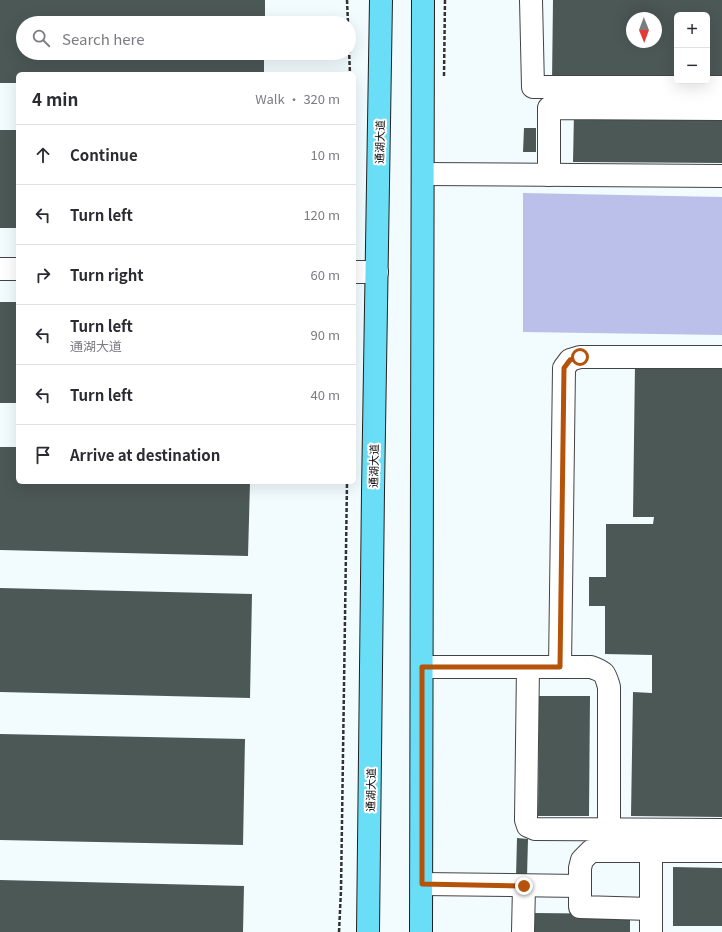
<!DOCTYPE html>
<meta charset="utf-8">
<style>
:root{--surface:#fff;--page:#f7f7f7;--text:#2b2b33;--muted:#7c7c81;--line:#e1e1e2}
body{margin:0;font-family:Georgia,"Noto Sans SC",serif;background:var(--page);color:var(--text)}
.controls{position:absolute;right:12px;top:12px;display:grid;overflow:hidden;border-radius:6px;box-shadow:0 4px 16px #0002}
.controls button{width:36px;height:36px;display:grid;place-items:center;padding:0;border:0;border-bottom:1px solid var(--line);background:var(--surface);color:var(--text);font:20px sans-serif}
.compass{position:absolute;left:626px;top:12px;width:36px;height:36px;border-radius:50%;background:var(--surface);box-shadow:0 4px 16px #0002;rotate:179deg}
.stop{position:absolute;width:12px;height:12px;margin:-9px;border:3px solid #b45309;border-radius:50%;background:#fff}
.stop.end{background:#b45309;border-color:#fff;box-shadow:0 1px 4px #0008}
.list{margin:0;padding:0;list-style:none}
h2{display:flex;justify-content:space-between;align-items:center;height:52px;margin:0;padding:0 16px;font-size:17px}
h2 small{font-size:13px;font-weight:400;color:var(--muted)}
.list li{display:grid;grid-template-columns:26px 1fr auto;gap:12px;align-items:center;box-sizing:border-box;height:60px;padding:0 16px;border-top:1px solid var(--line)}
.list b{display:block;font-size:15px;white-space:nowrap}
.list p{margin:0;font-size:13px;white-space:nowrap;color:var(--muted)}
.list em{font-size:13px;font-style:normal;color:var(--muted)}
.icon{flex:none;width:22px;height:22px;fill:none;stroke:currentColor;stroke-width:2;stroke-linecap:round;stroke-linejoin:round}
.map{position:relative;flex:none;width:722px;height:932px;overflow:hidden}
.search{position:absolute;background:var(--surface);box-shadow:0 4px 16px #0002;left:16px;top:16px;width:340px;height:44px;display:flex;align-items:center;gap:10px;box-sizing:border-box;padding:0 14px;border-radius:22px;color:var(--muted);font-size:15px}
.panel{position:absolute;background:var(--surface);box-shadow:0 4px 16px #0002;left:16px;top:72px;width:340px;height:412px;border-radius:6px}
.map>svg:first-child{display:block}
</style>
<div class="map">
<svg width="722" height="932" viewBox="0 0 722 932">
<rect width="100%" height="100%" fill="#f2fcff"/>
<polygon fill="#bbc0ea" points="523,193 722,197 722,335 523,332"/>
<g fill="#4c5856" fill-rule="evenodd">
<polygon points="0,0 265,0 265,23 23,23 23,53 264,53 264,74 18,74 18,83 0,83"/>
<path d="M553 0H722V83L707 81V15H677V82L552 81ZM632 18H656V42H632Z"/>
<polygon points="574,113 722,114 722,163 573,162"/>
<polygon points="524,128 536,128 536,152 523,152"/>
<rect x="0" y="130" width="18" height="98"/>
<rect x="0" y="302" width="18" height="101"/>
<polygon points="635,364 722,365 722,817 631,816 633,692 652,693 652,655 605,654 605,606 589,606 589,577 606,577 606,524 653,524 654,517 633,517"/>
<polygon points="0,447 18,447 18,482 250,482 248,556 0,550"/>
<polygon points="0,588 252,594 250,698 0,692"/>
<polygon points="539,696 590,696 589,816 538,816"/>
<polygon points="0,734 245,739 243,845 0,840"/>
<polygon points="517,838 528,839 527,877 516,877"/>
<polygon points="673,867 722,868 722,926 673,926"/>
<polygon points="0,880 244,886 243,932 0,932"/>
<polygon points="534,913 630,914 630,932 534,932"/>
</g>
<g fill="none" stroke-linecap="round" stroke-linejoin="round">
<g stroke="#434343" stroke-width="24">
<g id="minor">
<polyline points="531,0 533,87 722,87"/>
<polyline points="423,174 722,176"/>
<polyline points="549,175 549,108 722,109"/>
<polyline points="0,269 18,269"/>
<polyline points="354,272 377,272"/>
<path d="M422 667H591C605 672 605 673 609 687V829"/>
<polyline points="528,667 526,820 528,826 535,829 722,830"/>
<polyline points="560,667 564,368 570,360 580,357 722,357"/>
<polyline points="422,884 580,886"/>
<polyline points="651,909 580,907 580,868 582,860 591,851 722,851"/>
<polyline points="523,932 524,886"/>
<polyline points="651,932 651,851"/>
</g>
</g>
<g stroke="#212121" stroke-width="24">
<g id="major">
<polyline points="368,932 373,491 381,0"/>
<polyline points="421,932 423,0"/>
</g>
</g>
<g stroke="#323232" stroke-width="2.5" stroke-dasharray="4 2" stroke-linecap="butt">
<polyline points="347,0 348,23"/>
<polyline points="349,49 350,74"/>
<polyline points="444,76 445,0"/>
<polyline points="339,932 341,890 347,482"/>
</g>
<use href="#minor" stroke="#fff" stroke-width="22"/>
<use href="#major" stroke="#6addf7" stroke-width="22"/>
</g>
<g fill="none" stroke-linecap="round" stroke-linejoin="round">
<polyline stroke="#b45309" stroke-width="5" points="524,886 422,884 422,667 560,667 564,368 570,360 580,357"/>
</g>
<g text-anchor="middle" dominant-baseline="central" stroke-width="4" stroke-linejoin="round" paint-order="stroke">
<g font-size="11" fill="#101010" stroke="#fff">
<text transform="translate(379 142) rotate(-89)">通湖大道</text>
<text transform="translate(373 466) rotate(-89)">通湖大道</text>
<text transform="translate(370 790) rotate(-89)">通湖大道</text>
</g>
</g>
</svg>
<div class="controls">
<button>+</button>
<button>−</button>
</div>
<svg class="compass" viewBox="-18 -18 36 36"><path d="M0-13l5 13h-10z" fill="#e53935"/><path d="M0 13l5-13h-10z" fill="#7c7c81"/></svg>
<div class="stop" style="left:580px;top:357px"></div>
<div class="stop end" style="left:524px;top:886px"></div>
<div class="search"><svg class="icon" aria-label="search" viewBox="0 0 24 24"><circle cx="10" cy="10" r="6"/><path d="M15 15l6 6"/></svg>Search here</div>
<section class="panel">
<h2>4 min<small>Walk · 320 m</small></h2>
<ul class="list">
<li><svg class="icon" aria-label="ahead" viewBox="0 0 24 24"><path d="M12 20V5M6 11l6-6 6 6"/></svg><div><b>Continue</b></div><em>10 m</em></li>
<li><svg class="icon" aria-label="left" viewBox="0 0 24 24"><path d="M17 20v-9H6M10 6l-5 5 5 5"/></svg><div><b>Turn left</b></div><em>120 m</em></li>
<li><svg class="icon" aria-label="right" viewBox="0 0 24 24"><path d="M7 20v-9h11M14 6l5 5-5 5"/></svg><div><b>Turn right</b></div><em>60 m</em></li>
<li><svg class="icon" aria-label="left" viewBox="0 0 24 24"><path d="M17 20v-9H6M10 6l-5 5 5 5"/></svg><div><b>Turn left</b><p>通湖大道</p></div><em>90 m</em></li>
<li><svg class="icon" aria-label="left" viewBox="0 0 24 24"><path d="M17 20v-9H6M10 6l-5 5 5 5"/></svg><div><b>Turn left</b></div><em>40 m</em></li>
<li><svg class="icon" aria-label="arrive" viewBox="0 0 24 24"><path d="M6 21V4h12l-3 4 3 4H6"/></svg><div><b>Arrive at destination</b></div></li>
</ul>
</section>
</div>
